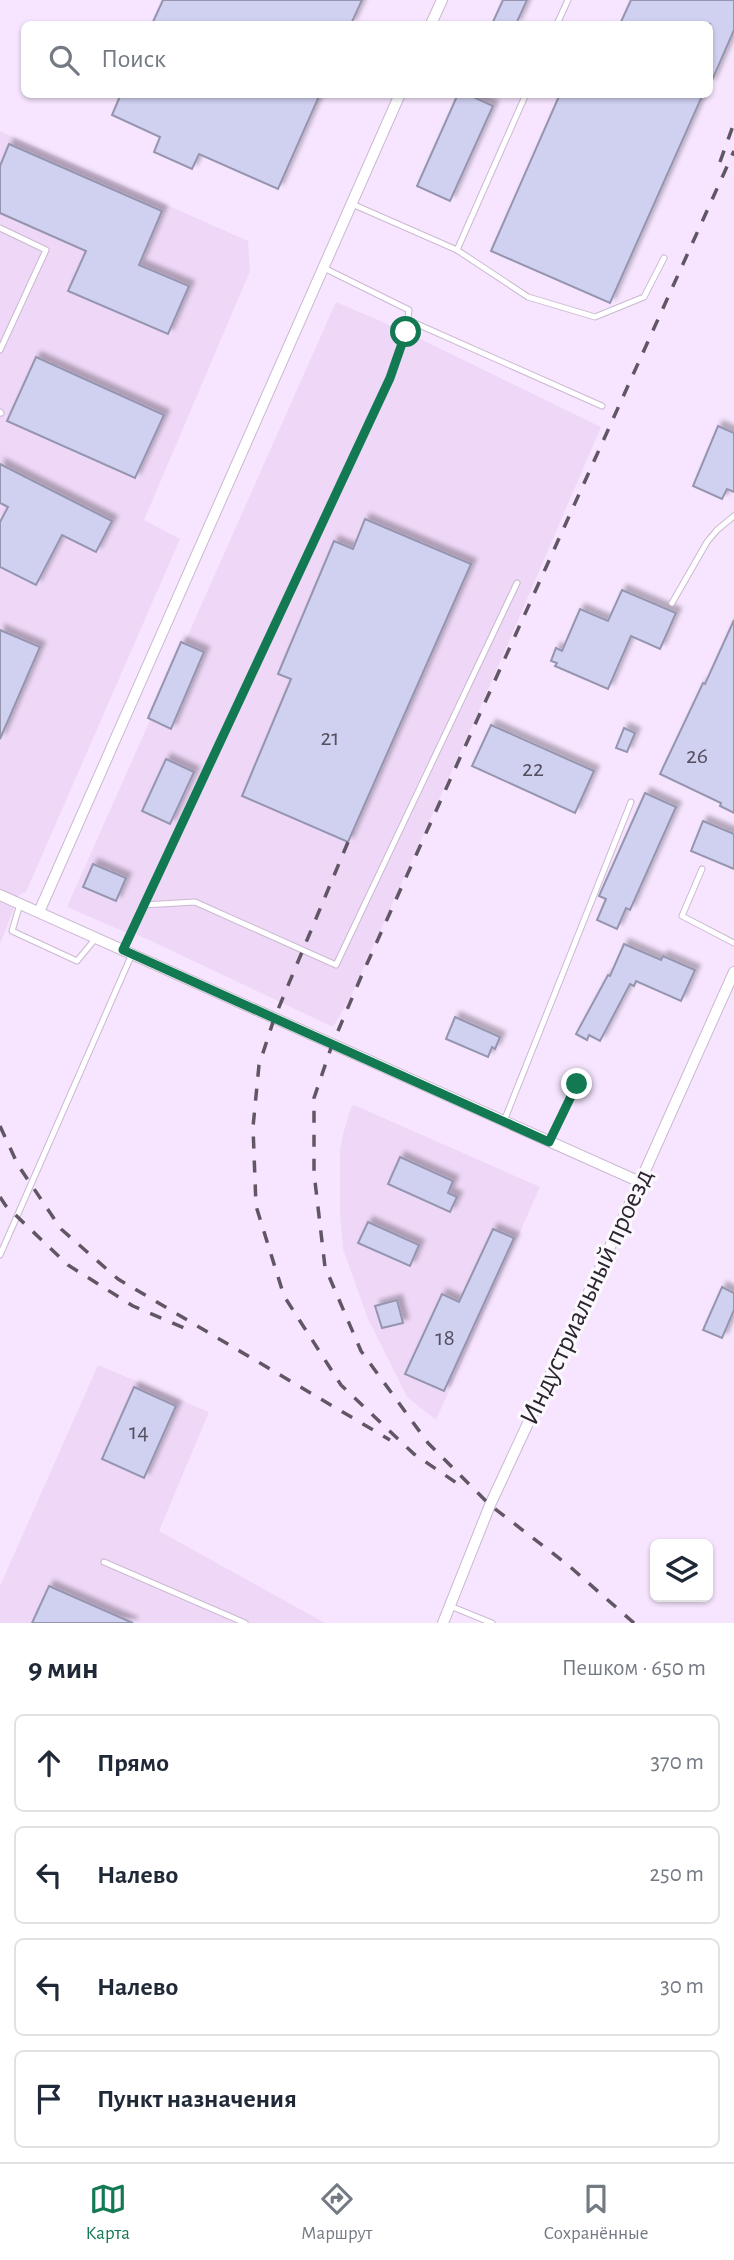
<!DOCTYPE html>
<html lang="ru">
<meta charset="utf-8">
<style>
:root{--surface:#fff;--page:#f2f2f3;--text:#1f2937;--muted:#747a83;--line:#e0e1e3;--accent:#137952}
body{margin:0;font-family:"Alegreya Sans",sans-serif;background:var(--page);color:var(--text)}
.controls{position:absolute;right:21px;bottom:21px;display:grid;overflow:hidden;border-radius:10px;box-shadow:0 2px 5px #0004}
.controls button{width:63px;height:63px;display:grid;place-items:center;padding:0;border:0;border-bottom:2px solid var(--line);background:var(--surface);color:var(--text);font:35px sans-serif}
.stop{position:absolute;width:21px;height:21px;margin:-16px;border:5px solid #137952;border-radius:50%;background:#fff}
.stop.end{background:#137952;border-color:#fff;box-shadow:0 2px 7px #0008}
.list{margin:0;padding:0;list-style:none}
h2{display:flex;justify-content:space-between;align-items:center;height:91px;margin:0;padding:0 28px;font-size:30px}
h2 small{font-size:23px;font-weight:400;color:var(--muted)}
.list li{display:grid;grid-template-columns:46px 1fr auto;gap:21px;align-items:center;box-sizing:border-box;height:98px;margin:0 14px 14px;padding:0 14px;border:2px solid var(--line);border-radius:10px}
.list b{display:block;font-size:26px;white-space:nowrap}
.list em{font-size:23px;font-style:normal;color:var(--muted)}
.icon{flex:none;width:38px;height:38px;fill:none;stroke:currentColor;stroke-width:2;stroke-linecap:round;stroke-linejoin:round}
.map{position:relative;flex:none;width:734px;height:1623px;overflow:hidden}
.search{position:absolute;background:var(--surface);box-shadow:0 2px 5px #0004;left:21px;right:21px;top:21px;height:77px;display:flex;align-items:center;gap:18px;box-sizing:border-box;padding:0 24px;border-radius:10px;color:var(--muted);font-size:26px}
.sheet{height:539px;background:var(--surface)}
nav{display:flex;justify-content:space-around;align-items:center;box-sizing:border-box;height:98px;border-top:2px solid var(--line);background:var(--surface);font-size:19px;color:var(--muted)}
nav a{display:grid;justify-items:center;gap:4px}
nav .on{color:var(--accent)}
.map>svg:first-child{display:block}
</style>
<div class="map">
<svg width="734" height="1623" viewBox="0 0 734 1623">
<defs>
<filter id="shadow"><feDropShadow dx="5" dy="-5" stdDeviation="2" flood-color="#0004"/></filter>
</defs>
<rect width="100%" height="100%" fill="#f7e5ff"/>
<g fill="#eed7f7">
<polygon points="0,131 248,241 250,271 144,520 180,539 26,892 19,895 0,944"/>
<polygon points="336,302 406,332 601,427 481,706 350,998 333,1027 132,932 128,930 127,933 67,907"/>
<polygon points="354,1105 540,1187 436,1420 407,1397 368,1319 343,1249 340,1214 340,1150 343,1134 351,1108"/>
<polygon points="98,1365 209,1412 159,1531 325,1623 0,1623 0,1586"/>
</g>
<g fill="#d0d1f1" stroke="#9595af" stroke-width="2" filter="url(#shadow)">
<polygon points="163,0 362,0 351,24 152,24"/>
<polygon points="503,0 527,0 516,24 492,24"/>
<polygon points="631,0 734,0 734,30 710,85 710,24 620,24"/>
<polygon points="121,94 320,94 278,189 199,154 192,169 154,152 160,137 112,115"/>
<polygon points="458,94 467,94 493,106 450,201 417,186"/>
<polygon points="560,94 703,94 610,303 491,251"/>
<polygon points="9,144 162,211 139,265 189,286 168,334 68,291 86,251 0,213 0,166"/>
<polygon points="36,357 164,415 135,478 7,421"/>
<polygon points="718,426 734,433 734,492 727,489 722,499 693,486"/>
<polygon points="0,464 112,521 96,552 62,535 36,585 0,567 0,522 8,507 0,503"/>
<polygon points="365,519 471,564 348,842 242,796 291,679 278,674 334,541 353,549"/>
<polygon points="622,590 676,613 660,649 631,636 608,689 555,666 557,663 551,661 556,648 562,651 580,609 608,621"/>
<polygon points="734,620 734,813 720,806 721,803 660,774 703,683 705,684"/>
<polygon points="0,630 40,647 0,739"/>
<polygon points="181,642 204,652 171,729 148,718"/>
<polygon points="491,725 594,771 575,813 472,766"/>
<polygon points="624,728 635,733 627,752 616,748"/>
<polygon points="166,759 194,772 170,824 142,811"/>
<polygon points="645,793 676,807 630,910 626,908 617,929 597,920 606,899 599,896"/>
<polygon points="703,821 734,834 734,869 691,851"/>
<polygon points="93,864 126,878 116,901 83,887"/>
<polygon points="624,944 661,960 663,956 695,970 681,1001 636,981 634,986 630,984 600,1041 589,1035 587,1040 576,1034 608,975 610,976"/>
<polygon points="455,1017 500,1037 495,1049 492,1047 488,1057 446,1039"/>
<polygon points="400,1157 453,1181 448,1193 457,1197 450,1212 388,1184"/>
<polygon points="368,1222 419,1245 410,1266 358,1243"/>
<polygon points="493,1229 514,1238 444,1391 405,1374 442,1294 459,1302"/>
<polygon points="722,1287 734,1293 734,1310 722,1338 703,1330"/>
<polygon points="397,1300 403,1323 382,1328 375,1306"/>
<polygon points="134,1387 176,1406 144,1478 102,1459"/>
<polygon points="49,1586 133,1623 32,1623"/>
</g>
<g fill="none" stroke-linecap="round" stroke-linejoin="round">
<g stroke="#cab9d1" stroke-width="7">
<g id="service">
<polyline points="557,24 568,0"/>
<polyline points="352,204 457,250 526,94"/>
<polyline points="0,228 46,250 0,350"/>
<polyline points="457,250 528,297 595,317 644,297 664,258"/>
<polyline points="408,320 602,406"/>
<polyline points="0,412 1,413"/>
<polyline points="672,603 707,542 717,530 734,516"/>
<polyline points="702,869 682,916 734,943"/>
<polyline points="20,904 12,931 77,961 96,938"/>
<polyline points="143,905 195,902 336,965 517,583"/>
<polyline points="123,950 390,378 406,332 409,310 324,268"/>
<polyline points="504,1121 631,802"/>
<polyline points="549,1141 577,1084"/>
<polyline points="0,1255 132,954"/>
<polyline points="104,1562 245,1623"/>
<polyline points="450,1606 492,1623"/>
</g>
</g>
<g stroke="#cab9d1" stroke-width="12">
<g id="minor">
<polyline points="431,24 442,0"/>
<polyline points="0,895 640,1182"/>
<polyline points="39,912 400,94"/>
<polyline points="443,1623 490,1505 640,1182 734,972"/>
</g>
</g>
<use href="#service" stroke="#fff" stroke-width="5"/>
<use href="#minor" stroke="#fff" stroke-width="10"/>
<g stroke="#605664" stroke-width="3.5" stroke-dasharray="12 12" stroke-linecap="butt">
<polyline points="720,162 734,123"/>
<polyline points="348,842 274,1019 259,1065 253,1127 256,1206 284,1296 341,1385 414,1454 461,1486"/>
<polyline points="0,1126 18,1165 61,1229 118,1279 390,1440"/>
<polyline points="0,1197 6,1206 68,1265 133,1306 189,1330"/>
<polyline points="634,1623 568,1565 490,1505 428,1443 361,1351 325,1267 314,1173 314,1098 332,1045 361,977 734,151"/>
</g>
</g>
<g fill="none" stroke-linecap="round" stroke-linejoin="round">
<polyline stroke="#137952" stroke-width="9" points="406,332 390,378 123,950 549,1142 577,1084"/>
</g>
<g text-anchor="middle" dominant-baseline="central" stroke-width="6" stroke-linejoin="round" paint-order="stroke">
<g font-size="24" fill="#555060">
<text x="330" y="738">21</text>
<text x="697" y="756">26</text>
<text x="533" y="769">22</text>
<text x="445" y="1338">18</text>
<text x="139" y="1432">14</text>
</g>
<g font-size="28" fill="#2c252f" stroke="#fcf9fe">
<text transform="translate(587 1297) rotate(-65)">Индустриальный проезд</text>
</g>
</g>
</svg>
<div class="controls">
<button><svg class="icon" aria-label="layers" viewBox="0 0 24 24"><path d="M12 4l9 5-9 5-9-5zM3 14l9 5 9-5"/></svg></button>
</div>
<div class="stop" style="left:406px;top:332px"></div>
<div class="stop end" style="left:577px;top:1084px"></div>
<div class="search"><svg class="icon" aria-label="search" viewBox="0 0 24 24"><circle cx="10" cy="10" r="6"/><path d="M15 15l6 6"/></svg>Поиск</div>
</div>
<section class="sheet">
<h2>9 мин<small>Пешком · 650 m</small></h2>
<ul class="list">
<li><svg class="icon" aria-label="ahead" viewBox="0 0 24 24"><path d="M12 20V5M6 11l6-6 6 6"/></svg><div><b>Прямо</b></div><em>370 m</em></li>
<li><svg class="icon" aria-label="left" viewBox="0 0 24 24"><path d="M17 20v-9H6M10 6l-5 5 5 5"/></svg><div><b>Налево</b></div><em>250 m</em></li>
<li><svg class="icon" aria-label="left" viewBox="0 0 24 24"><path d="M17 20v-9H6M10 6l-5 5 5 5"/></svg><div><b>Налево</b></div><em>30 m</em></li>
<li><svg class="icon" aria-label="arrive" viewBox="0 0 24 24"><path d="M6 21V4h12l-3 4 3 4H6"/></svg><div><b>Пункт назначения</b></div></li>
</ul>
</section>
<nav>
<a class="on"><svg class="icon" aria-label="map" viewBox="0 0 24 24"><path d="M3 6l6-2 6 2 6-2v14l-6 2-6-2-6 2zM9 4v14M15 6v14"/></svg>Карта</a>
<a><svg class="icon" aria-label="directions" viewBox="0 0 24 24"><path d="M12 3l9 9-9 9-9-9zM9 14v-3h6M13 9l2 2-2 2"/></svg>Маршрут</a>
<a><svg class="icon" aria-label="saved" viewBox="0 0 24 24"><path d="M7 4h10v16l-5-4-5 4z"/></svg>Сохранённые</a>
</nav>
